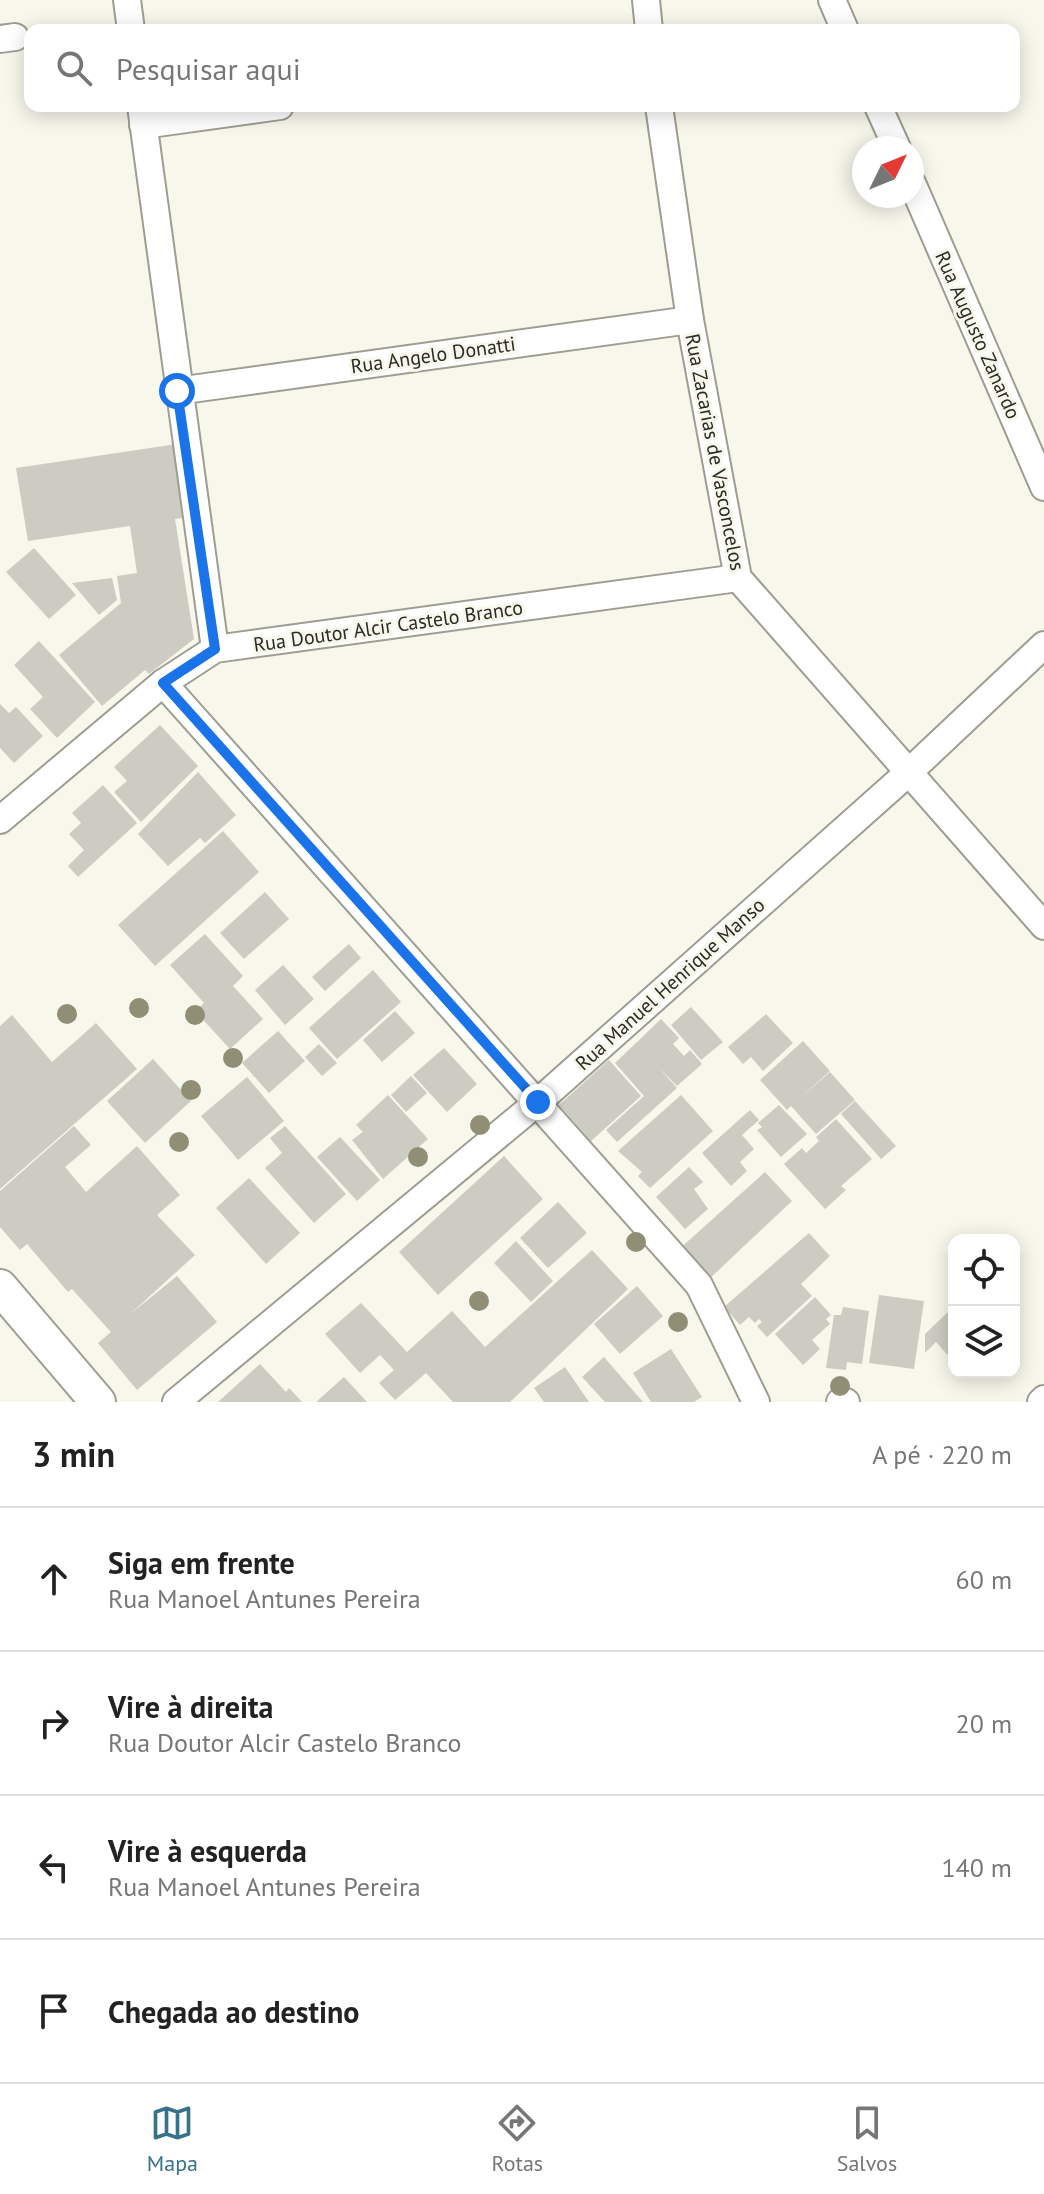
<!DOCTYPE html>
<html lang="pt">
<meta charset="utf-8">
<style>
:root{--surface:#fff;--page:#f2f2f2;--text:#222;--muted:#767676;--line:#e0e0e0;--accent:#37718a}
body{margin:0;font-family:"PT Sans",sans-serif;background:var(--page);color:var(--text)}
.controls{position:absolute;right:24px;bottom:24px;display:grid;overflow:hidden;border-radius:16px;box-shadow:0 4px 20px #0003}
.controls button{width:72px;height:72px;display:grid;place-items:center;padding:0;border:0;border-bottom:2px solid var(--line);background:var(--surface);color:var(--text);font:40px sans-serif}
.compass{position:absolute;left:852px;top:136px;width:72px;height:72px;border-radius:50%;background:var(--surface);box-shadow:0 4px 20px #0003;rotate:47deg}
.stop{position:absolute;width:24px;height:24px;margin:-18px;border:6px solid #1a73e8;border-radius:50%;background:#fff}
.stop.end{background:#1a73e8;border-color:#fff;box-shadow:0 2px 8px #0008}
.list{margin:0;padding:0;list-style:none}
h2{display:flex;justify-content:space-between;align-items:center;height:104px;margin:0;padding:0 32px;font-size:34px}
h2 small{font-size:26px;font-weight:400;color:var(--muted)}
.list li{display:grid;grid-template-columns:52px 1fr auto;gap:24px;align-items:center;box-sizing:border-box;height:144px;padding:0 32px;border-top:2px solid var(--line)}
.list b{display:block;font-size:30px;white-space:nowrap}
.list p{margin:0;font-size:26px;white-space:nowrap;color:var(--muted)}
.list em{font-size:26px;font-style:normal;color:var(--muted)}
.icon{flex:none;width:44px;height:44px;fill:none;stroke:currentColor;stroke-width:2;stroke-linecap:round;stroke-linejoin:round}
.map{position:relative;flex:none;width:1044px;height:1402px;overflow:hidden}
.search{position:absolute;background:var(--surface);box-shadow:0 4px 20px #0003;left:24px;right:24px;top:24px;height:88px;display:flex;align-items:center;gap:20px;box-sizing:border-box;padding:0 28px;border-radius:16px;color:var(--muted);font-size:30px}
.sheet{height:680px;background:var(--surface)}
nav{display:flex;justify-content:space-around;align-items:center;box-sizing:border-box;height:112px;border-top:2px solid var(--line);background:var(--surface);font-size:22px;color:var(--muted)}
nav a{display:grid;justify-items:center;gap:4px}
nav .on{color:var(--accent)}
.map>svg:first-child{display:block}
</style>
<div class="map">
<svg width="1044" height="1402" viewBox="0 0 1044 1402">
<rect width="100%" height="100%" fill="#f8f7ec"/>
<g fill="#cdccc2">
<polygon points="177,444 188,517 175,519 194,639 149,674 145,670 102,706 59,655 121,603 117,576 137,573 130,526 28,541 16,468"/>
<polygon points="34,548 76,595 49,619 6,572"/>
<polygon points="112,578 117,600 99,615 72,583"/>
<polygon points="39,641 95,702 57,738 30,709 43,697 14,665"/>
<polygon points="0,704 9,713 16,707 43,736 14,763 0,748"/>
<polygon points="160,725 198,766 141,822 114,792 127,781 114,767"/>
<polygon points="198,772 236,815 205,843 200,838 168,866 138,834"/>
<polygon points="103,785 137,823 78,877 68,866 84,850 69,834 81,823 72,813"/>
<polygon points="223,831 259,872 155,966 118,925"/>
<polygon points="265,892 289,919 244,959 220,933"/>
<polygon points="205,934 243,976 233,986 263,1019 230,1049 195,1011 204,1003 170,965"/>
<polygon points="349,944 361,958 325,991 312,977"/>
<polygon points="283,965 314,999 285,1025 255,990"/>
<polygon points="373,970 401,1002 337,1059 309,1028"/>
<polygon points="691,1007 723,1042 701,1060 671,1025"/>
<polygon points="395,1011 415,1033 382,1062 363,1040"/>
<polygon points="766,1014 793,1043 763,1071 751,1057 743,1064 728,1047"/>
<polygon points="12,1015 52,1062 96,1023 137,1069 0,1189 0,1026"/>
<polygon points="661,1019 679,1038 673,1044 684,1056 690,1050 702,1064 677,1086 659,1068 677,1088 617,1142 606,1130 644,1096 615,1063"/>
<polygon points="278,1031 305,1061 269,1093 242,1063"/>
<polygon points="803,1041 830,1071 797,1101 830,1072 855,1100 816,1134 791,1106 787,1110 760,1080"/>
<polygon points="319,1044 337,1063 322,1076 305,1057"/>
<polygon points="444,1048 477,1084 447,1112 413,1075"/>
<polygon points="153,1059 191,1101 145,1143 107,1101"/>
<polygon points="609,1060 641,1096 591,1141 559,1105"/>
<polygon points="411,1076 427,1093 406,1112 391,1095"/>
<polygon points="247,1077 284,1121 238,1160 201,1116"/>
<polygon points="388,1095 428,1139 383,1179 352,1140 363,1132 356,1125"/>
<polygon points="681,1095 713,1131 650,1188 638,1176 642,1172 618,1151"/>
<polygon points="855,1101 896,1146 881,1159 841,1114"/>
<polygon points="779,1105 807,1134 781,1157 757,1130 762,1127 758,1123"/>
<polygon points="750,1110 759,1120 742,1135 754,1149 740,1162 747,1171 731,1186 702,1153"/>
<polygon points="836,1119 872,1159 841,1186 846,1190 825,1209 784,1164 802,1148 806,1153 819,1141 816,1137"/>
<polygon points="74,1126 91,1145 65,1167 86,1192 137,1146 180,1195 157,1215 195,1255 129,1315 177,1276 217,1322 137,1390 98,1343 111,1332 72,1289 68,1292 27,1244 20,1250 0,1227 0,1191"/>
<polygon points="285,1126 346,1194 314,1223 265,1168 282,1153 270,1138"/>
<polygon points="340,1137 380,1180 357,1201 317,1157"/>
<polygon points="504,1156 543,1199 438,1295 399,1252"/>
<polygon points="689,1167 703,1182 694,1189 708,1209 685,1229 656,1197"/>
<polygon points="765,1172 792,1201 706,1282 677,1251"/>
<polygon points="249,1178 300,1233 266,1264 216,1208"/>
<polygon points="558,1202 587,1233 548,1268 520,1238"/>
<polygon points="809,1233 830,1256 801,1284 812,1296 767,1337 757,1326 762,1322 759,1319 755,1323 749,1317 740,1325 724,1307"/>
<polygon points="516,1241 553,1281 531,1302 494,1263"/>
<polygon points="592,1250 628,1289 510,1402 453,1402 426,1373 395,1400 379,1383 394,1370 380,1355 360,1373 325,1334 361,1303 407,1352 452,1311 485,1347"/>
<polygon points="637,1286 663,1316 620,1354 594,1324"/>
<polygon points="879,1295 924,1301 914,1369 869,1363"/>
<polygon points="815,1297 831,1315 826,1319 830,1324 812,1340 820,1349 803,1365 775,1334"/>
<polygon points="843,1307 869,1311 862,1364 847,1362 846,1370 826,1368 834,1315 841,1315"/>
<polygon points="949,1311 954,1316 954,1362 936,1342 925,1353 925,1334"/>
<polygon points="671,1349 702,1397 694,1402 651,1402 633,1373"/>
<polygon points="604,1357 643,1402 605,1402 582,1377"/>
<polygon points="260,1364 286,1392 289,1388 302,1402 218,1402"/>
<polygon points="565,1367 589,1402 544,1402 534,1388"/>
<polygon points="344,1377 367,1402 316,1402"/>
</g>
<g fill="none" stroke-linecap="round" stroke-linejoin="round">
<g stroke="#9e9d92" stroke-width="30">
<g id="minor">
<polyline points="127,0 131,30"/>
<polyline points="646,0 649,30"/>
<polyline points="832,0 845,30"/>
<polyline points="0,39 15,37"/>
<polyline points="141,106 215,649"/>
<polyline points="659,106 690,320 738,578 1044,926"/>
<polyline points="878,106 897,148"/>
<polyline points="143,125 280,106"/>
<polyline points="912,183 1044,487"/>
<polyline points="177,391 690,320"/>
<polyline points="163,683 699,1285 756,1402"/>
<polyline points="0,820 163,683 215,649 738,578"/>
<polyline points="176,1402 538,1102 909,772 1044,645"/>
<polyline points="840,1402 846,1402"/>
<polyline points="1041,1402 1044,1399"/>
</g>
</g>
<g stroke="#9e9d92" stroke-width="38">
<polyline id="major" points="0,1287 98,1402"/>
</g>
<use href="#minor" stroke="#fff" stroke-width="26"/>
<use href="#major" stroke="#fff" stroke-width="34"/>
</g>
<g fill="#918e76">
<circle cx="139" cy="1008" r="10"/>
<circle cx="67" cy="1014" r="10"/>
<circle cx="195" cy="1015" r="10"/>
<circle cx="233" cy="1058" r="10"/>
<circle cx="191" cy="1090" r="10"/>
<circle cx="480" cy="1125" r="10"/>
<circle cx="179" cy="1142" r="10"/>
<circle cx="418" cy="1157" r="10"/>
<circle cx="636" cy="1242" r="10"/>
<circle cx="479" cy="1301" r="10"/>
<circle cx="678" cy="1322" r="10"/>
<circle cx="840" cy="1386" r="10"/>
</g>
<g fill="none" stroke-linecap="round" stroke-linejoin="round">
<polyline stroke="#1a73e8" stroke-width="10" points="177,391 215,649 163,683 538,1102"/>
</g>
<g text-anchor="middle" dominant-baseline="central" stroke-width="6" stroke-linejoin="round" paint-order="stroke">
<g font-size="20" fill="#2a2a26" stroke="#f8f7ec">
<text transform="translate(978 335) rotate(66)">Rua Augusto Zanardo</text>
<text transform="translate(433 355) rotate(-8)">Rua Angelo Donatti</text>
<text transform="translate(715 452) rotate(79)">Rua Zacarias de Vasconcelos</text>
<text transform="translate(388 626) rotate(-8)">Rua Doutor Alcir Castelo Branco</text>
<text transform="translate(670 984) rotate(-42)">Rua Manuel Henrique Manso</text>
</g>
</g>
</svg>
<div class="controls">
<button><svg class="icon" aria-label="locate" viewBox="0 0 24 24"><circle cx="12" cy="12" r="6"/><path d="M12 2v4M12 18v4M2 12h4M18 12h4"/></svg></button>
<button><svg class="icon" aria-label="layers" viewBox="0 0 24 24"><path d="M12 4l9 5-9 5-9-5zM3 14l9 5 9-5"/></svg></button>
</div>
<svg class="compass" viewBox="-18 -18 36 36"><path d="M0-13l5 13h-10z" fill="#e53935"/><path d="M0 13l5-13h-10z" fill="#767676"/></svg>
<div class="stop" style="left:177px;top:391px"></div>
<div class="stop end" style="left:538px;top:1102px"></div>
<div class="search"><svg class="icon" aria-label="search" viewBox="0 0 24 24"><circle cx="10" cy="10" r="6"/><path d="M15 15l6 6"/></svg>Pesquisar aqui</div>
</div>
<section class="sheet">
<h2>3 min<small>A pé · 220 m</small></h2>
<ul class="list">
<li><svg class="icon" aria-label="ahead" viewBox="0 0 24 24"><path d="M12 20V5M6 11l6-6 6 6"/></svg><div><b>Siga em frente</b><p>Rua Manoel Antunes Pereira</p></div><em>60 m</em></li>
<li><svg class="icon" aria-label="right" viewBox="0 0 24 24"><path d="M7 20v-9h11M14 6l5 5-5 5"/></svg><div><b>Vire à direita</b><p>Rua Doutor Alcir Castelo Branco</p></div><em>20 m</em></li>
<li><svg class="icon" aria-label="left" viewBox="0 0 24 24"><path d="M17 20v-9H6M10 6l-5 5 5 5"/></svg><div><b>Vire à esquerda</b><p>Rua Manoel Antunes Pereira</p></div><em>140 m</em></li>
<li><svg class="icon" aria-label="arrive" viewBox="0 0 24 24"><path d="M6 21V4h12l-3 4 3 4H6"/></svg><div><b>Chegada ao destino</b></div></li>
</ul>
</section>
<nav>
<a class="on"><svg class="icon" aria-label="map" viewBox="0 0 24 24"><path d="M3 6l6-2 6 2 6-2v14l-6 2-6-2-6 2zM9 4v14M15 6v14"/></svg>Mapa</a>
<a><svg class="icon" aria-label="directions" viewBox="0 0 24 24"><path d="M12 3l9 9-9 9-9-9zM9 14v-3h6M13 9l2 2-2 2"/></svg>Rotas</a>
<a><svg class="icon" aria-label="saved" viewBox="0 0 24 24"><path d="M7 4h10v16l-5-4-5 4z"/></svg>Salvos</a>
</nav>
